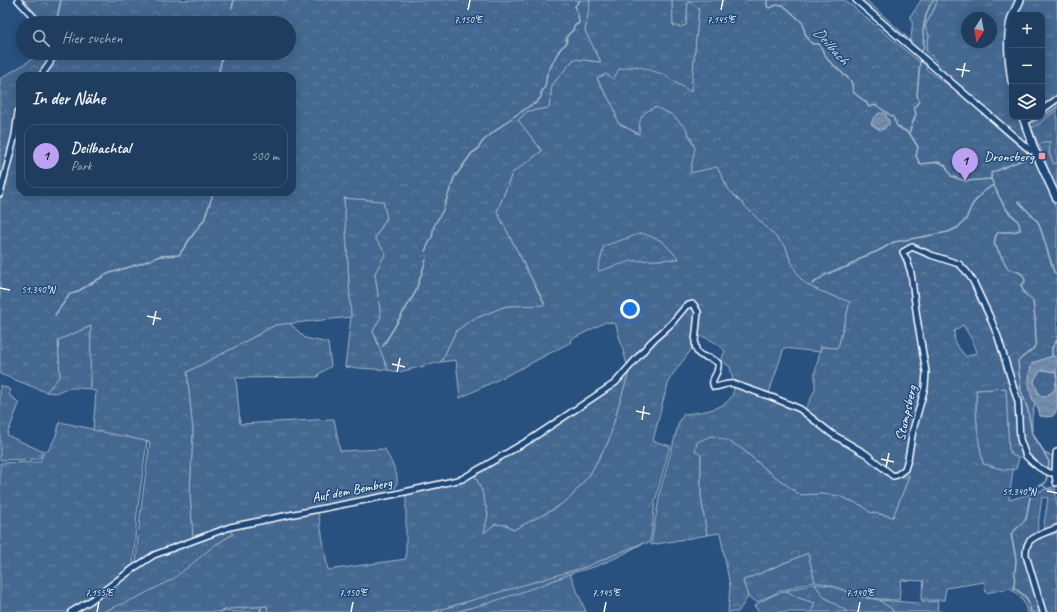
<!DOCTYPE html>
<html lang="de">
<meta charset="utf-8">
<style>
:root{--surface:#1e3d5f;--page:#2b4868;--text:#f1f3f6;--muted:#a1aebd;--line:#3c5674;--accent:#bca0f2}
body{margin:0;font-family:Caveat,sans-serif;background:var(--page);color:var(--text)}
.controls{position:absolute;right:12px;top:12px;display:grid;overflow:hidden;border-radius:8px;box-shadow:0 2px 10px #0003}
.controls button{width:36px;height:36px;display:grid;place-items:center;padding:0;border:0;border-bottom:1px solid var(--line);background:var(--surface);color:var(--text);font:20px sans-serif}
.compass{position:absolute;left:961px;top:12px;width:36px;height:36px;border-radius:50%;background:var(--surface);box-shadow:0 2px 10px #0003;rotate:191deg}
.you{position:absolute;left:630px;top:309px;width:14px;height:14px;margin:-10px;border:3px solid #fff;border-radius:50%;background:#1a73e8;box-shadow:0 0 0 6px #1a73e833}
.badge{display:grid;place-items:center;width:26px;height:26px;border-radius:50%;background:var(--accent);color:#111;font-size:13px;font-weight:700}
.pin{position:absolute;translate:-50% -33px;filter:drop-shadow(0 1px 2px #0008)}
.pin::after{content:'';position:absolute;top:21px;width:14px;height:12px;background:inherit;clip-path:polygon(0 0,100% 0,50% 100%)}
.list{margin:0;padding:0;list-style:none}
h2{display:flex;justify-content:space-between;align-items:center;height:52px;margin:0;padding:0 16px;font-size:17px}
h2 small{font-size:13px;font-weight:400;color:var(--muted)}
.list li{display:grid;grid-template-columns:26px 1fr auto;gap:12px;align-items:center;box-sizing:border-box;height:64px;margin:0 8px 8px;padding:0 8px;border:1px solid var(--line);border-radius:12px}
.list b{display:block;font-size:15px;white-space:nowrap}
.list p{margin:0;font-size:13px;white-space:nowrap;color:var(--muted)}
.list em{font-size:13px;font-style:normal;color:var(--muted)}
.icon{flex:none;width:22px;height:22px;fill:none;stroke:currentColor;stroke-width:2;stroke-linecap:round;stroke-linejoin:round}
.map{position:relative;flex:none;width:1057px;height:612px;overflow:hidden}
.search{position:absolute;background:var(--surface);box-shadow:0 2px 10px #0003;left:16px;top:16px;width:280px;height:44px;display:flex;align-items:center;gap:10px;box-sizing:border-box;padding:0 14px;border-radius:22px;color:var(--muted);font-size:15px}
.panel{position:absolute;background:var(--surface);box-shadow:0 2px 10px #0003;left:16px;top:72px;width:280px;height:124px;border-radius:12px}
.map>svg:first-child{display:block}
</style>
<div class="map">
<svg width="1057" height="612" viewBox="0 0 1057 612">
<defs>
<pattern id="grass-tufts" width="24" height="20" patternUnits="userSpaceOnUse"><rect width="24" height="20" fill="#446890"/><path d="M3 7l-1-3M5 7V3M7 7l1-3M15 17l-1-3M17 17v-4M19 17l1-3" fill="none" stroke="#607fa1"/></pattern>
<pattern id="forest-crowns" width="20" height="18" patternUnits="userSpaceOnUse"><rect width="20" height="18" fill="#446890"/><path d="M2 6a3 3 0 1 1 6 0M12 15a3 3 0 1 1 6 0" fill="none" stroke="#607fa1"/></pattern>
<pattern id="water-waves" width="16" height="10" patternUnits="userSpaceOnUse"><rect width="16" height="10" fill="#718dab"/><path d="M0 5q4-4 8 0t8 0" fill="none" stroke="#64768a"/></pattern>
</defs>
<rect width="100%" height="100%" fill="#28517f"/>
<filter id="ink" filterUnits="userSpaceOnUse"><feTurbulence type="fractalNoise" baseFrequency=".025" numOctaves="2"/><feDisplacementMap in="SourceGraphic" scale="8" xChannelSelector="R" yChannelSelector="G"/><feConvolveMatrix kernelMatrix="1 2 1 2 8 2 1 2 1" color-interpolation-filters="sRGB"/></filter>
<g filter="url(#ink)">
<g fill="url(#grass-tufts)" stroke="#a2b4c8" fill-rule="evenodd">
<path d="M589 0H672L673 25H686L688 1 699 8 691 93 662 74 614 80 597 79 614 108 618 123 638 134C642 116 636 116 655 107L671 114 686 128 695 148 717 167 729 190 786 247 790 259 816 289 850 302 838 348 821 347 820 352 784 348 769 393 733 380 730 367 721 360 725 351C719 343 708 338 698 335 699 323 706 305 691 302L685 305 628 368 616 325 613 323 606 322 570 340 571 342 518 370 460 398 456 360 441 362 456 331 471 320 506 306 545 304 497 212 512 173 542 151 518 120 528 111 549 108 552 85 574 59 601 62 585 31 590 2ZM662 241 679 259 631 261Z"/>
<polygon points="859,0 866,0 908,38 910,40 909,42"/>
<path d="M937 0H1018L1011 15 1009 77 1012 91V117H1020L1030 142 1029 144H1027L938 69 937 62 928 53 926 50 929 36 925 26 935 8ZM967 18H991V42H967Z"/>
<polygon points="1023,0 1057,0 1057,98 1042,108 1042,15 1015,15"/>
<path d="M1057 110V163L1054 165 1049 153 1050 142H1043L1039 145 1030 125 1033 127C1042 123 1048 115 1057 110Z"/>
<polygon points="344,198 383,201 387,217 375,238 386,253 375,273 381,317 373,331 388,370 345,367 351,317"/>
<path d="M689 306 693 307 697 311 693 343 691 350 670 378 663 401 653 441 670 446C665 465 659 484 655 503 653 516 653 530 649 543H643L586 567 432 612H268L267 606 230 609 218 612H102L112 608 233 534 229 530 266 521 318 511 328 570 406 559V493L474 473 482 491 488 515 485 532 495 524 507 525 513 530 554 509 570 498 590 474 609 440 618 407 630 369 652 342 685 309Z"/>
<path d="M290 323 305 338 328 343 331 366 319 374 318 377 236 378 240 424 334 419 340 451 385 449C391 463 406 482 390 493L271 517 193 538 190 493 193 431 187 372 237 346 275 325Z"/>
<path d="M91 326 90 389C77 388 67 386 56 393L46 392 60 376 58 340Z"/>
<path d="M734 383 786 403 866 455 893 477H909L893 517 869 512 863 506 821 494 800 495 769 472 741 448 701 455V495L707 535 651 545 660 492 679 422 684 414C703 412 737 409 734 383Z"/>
<polygon points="0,385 9,389 10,396 16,400 19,404 7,435 37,449 42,450 40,457 38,459 0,460"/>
<polygon points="1006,388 1009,449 1012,455 1019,458 1016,469 1005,470 983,464 978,437 976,412 976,390"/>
<polygon points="60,422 147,441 137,514 133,566 101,590 67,612 0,612 0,463 40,462 44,450 48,451 55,438"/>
<polygon points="808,553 815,582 809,583 780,591 757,602 748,597 743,581 744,580"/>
<path d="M570 574 586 612H456C494 601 532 589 570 574Z"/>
<polygon points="815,584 824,597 848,612 811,612 814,603 799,598 786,591"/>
<polygon points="879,600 917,603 938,601 937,610 941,612 892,612 893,610"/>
</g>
<g fill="url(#forest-crowns)" stroke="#a2b4c8" fill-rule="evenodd">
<path d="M19 0H589L590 2 585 31 601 62 574 59 552 85 549 108 528 111 518 120 542 151 512 173 497 212 545 305 506 306 471 320 456 331 441 362 399 372 388 370 373 331 381 317 375 273 386 253 375 238 387 218 383 201 344 198 351 317 275 325 237 346 187 372 193 431 190 493 193 538 199 541 229 530 233 534 215 545 173 579 136 598 102 612H72L136 566C138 525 144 484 150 442L93 430 96 392 90 389 91 326 58 340 60 376 46 392 0 374V79L42 53H289V23H41ZM20 76H292V192H20Z"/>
<path d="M672 0H845L917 60 927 64 926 69 954 89 1007 136 1029 154 1026 156 1033 155 1052 197 1057 212V357L1052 356 1032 363V398L1035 402 1032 417V431L1044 453 1053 456 1054 472 1041 468 1024 455 1019 458 1012 455 1009 449 1006 388 976 390V412L978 437 983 464 1005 470 1013 469 1009 500 1034 493 1055 486 1057 509V612H1027C1025 601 1018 594 1010 588L986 593 984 582 946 588 944 600H921L924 581 901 580 899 600C887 600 874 599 862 596 845 592 833 584 815 582L808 553 744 580 743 581 748 597 738 612H728L730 586 720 533 707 535 701 495V455L695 451 697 442 711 436 726 440 741 448 769 472 800 495 821 494 839 496 863 506 869 512 893 517 909 477V475H893L833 433 805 410 815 390V372L821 347 838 348 850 302C838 297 809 289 802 280 795 272 789 257 786 247L729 190 717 167 690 173 695 148 686 128 671 114 655 107C639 115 640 117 639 134L618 123 614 108 597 78 606 74 614 79 619 69 637 66 662 74 691 92 699 8 688 1 686 25 680 27 673 25ZM963 325 972 340 977 352 966 357 955 343 954 331ZM1042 497 1048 498 1044 524 1045 530 1037 533Z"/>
<path d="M921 0H937L935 7 925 26 929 36 926 50 937 62 938 69 911 43C910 35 915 24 910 16L915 10Z"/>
<path d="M1057 101V110C1048 115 1042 123 1033 127L1030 125 1029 122 1035 117H1042V112Z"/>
<polygon points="1044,142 1050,142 1049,154 1054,164 1057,163 1057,191 1039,145"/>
<polygon points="642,233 662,241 679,259 631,261 599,271 598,268 604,246"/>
<polygon points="630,369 618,407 609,440 590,474 570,498 554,509 513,530 507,525 495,524 484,533 488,515 482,491 474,473 616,384"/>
<path d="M1043 370 1055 372 1057 378 1054 391 1044 397 1039 395 1034 383C1035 377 1038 372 1043 370Z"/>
<polygon points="643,543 620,556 597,566 572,573 539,586 492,602 455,612 432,612 585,567"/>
<polygon points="815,584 832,586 861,597 879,600 893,610 892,612 848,612 824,597"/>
<path d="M786 591 799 598 815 603 811 612H759L754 606C764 599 775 594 786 591Z"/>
<polygon points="267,606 268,612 218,612 230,609"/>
</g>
<g fill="url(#water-waves)" stroke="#aabbcd" fill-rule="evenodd">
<polygon points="879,113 882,113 886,114 887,119 889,120 889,125 886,125 885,128 880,130 871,124 873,119"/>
<path d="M1052 356 1057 357V406L1056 412 1053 416 1047 417 1040 416C1039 407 1035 405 1032 398 1028 387 1028 373 1032 363ZM1043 370 1055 372 1057 378 1054 391 1044 397 1039 395 1034 382C1035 377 1038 372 1043 370Z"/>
</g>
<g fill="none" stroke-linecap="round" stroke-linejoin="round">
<g stroke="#aabbcd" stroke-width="1.5">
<path d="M767 0V6L769 8 777 5H783L803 23 805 34 812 44H819L828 60 851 81 854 93 866 102 869 107 876 105 893 117 897 126 910 134 918 147 916 156 920 164 939 162 945 165 951 176 965 181 991 179C996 189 1000 201 1007 210 1012 218 1020 217 1020 230L1013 232H999L996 235 994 243 1008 269C1016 271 1025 272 1025 282L1021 285 1024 293 1033 301 1035 318 1036 342 1034 348 1018 361 1021 391 1028 410 1032 434 1041 447 1049 462 1048 469"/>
<polyline points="232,8 234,0"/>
<polyline points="56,23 61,0"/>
<polyline points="230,23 230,21"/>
<polyline points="922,51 924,46 923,31 926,15 930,5 934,0"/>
<polyline points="56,61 59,53"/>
<polyline points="218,76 223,53"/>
<polyline points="1042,117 1057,107"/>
<polyline points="1033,123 1042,117"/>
<polyline points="910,133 910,130 916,114 914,107 919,102 917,95 920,62"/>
<polyline points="991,179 991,173 1029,157"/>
<polyline points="1018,201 1038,222 1042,233 1054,272 1057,274"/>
<polyline points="425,251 432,237 434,226 443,210 454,178 472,153 477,150 483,141 506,122 531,105 536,103 541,97 541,93 545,87 547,74 556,56 561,48 566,44 567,36 573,30 574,26 579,23 578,15 575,6 580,0"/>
<polyline points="812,284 825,275 836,270 847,267 863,257 878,251 894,242 948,232 957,228 965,221 972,205 982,193 990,187 994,185"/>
<polyline points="55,315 70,294 75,293 107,274 142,263 160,256 179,255 192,236 204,220 212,197 212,192"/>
<polyline points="383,346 415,293 426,260"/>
<polyline points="1052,356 1052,348 1057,340"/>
<polyline points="1042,485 1048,489 1053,490"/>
<polyline points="260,612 261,608"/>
<path d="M1031 612C1028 597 1026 596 1014 588L1016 559 1011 534 1026 519 1031 492 1037 486 1042 485 1046 482 1047 473"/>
</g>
<g stroke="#fff" stroke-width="8">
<g id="minor">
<polyline points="18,0 39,23"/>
<polyline points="856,0 1017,139 1031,151 1034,149"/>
<polyline points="41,76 50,63 52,53"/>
<polyline points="1042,110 1057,99"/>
<polyline points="1025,122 1032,117"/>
<polyline points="0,194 15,135 18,112 20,109"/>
<path d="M71 612 90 601 134 568 154 555 230 527 279 517 396 494 462 479 531 439 615 383 652 341 671 324 686 306 692 304 694 305 698 312 695 342C695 361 709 354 718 363 720 376 709 377 714 387 721 387 727 382 734 384L774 398 800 409 832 434 866 454 893 476 897 475 905 469 908 459 913 430 925 387 926 372 917 318 911 273 907 260 903 252 912 247 931 255 959 264 966 271 973 281 989 315 998 337 1018 402 1020 439 1026 456 1031 461 1040 468 1050 473H1056"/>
<path d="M1043 612 1026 555C1026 551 1026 546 1029 542 1033 536 1049 531 1057 528"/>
</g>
</g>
<g stroke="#fff" stroke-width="10">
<g id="secondary">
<polyline points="1013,15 1020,0"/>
<path d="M1012 17C1006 38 1009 60 1012 81"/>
<polyline points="1023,117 1034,149 1057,199"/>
<polyline points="1057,453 1056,473 1057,482"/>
</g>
</g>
<use href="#minor" stroke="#1f4a7a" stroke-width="5"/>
<use href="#secondary" stroke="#1f4a7a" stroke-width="7"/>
</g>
</g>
<path fill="none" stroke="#fff" stroke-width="1.5" d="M468 10 470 0M721 10 723 0M956 69 970 71M962 77 965 63M0 288 10 290M147 316 161 319M153 325 156 311M392 364 405 367M397 372 400 358M636 411 650 414M642 420 644 406M881 459 894 462M886 467 889 453M1047 491 1057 493M97 612 99 602M351 612 353 602M604 612 606 602M858 612 860 602"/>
<rect fill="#ff9aa2" stroke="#1f4a7a" stroke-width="1.5" x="1038" y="152" width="8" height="8" rx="2"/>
<g text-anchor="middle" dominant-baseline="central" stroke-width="3" stroke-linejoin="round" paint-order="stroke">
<g font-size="14" fill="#fff" stroke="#1f4a7a" text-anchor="end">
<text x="1034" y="156">Dronsberg</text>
</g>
<g font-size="14" fill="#fff" stroke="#1f4a7a">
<text transform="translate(906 413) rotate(-77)">Stumpsberg</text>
<text transform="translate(352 490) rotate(-11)">Auf dem Bemberg</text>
</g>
<g font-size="15" font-style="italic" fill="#d4dde6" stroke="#1f4a7a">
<text transform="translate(831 46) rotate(48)">Deilbach</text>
</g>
</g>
<g font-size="10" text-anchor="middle" fill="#fff" stroke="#1f4a7a" stroke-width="3" stroke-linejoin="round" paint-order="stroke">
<text x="468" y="23">7.150°E</text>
<text x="721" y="23">7.145°E</text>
<text x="38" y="293">51.340°N</text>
<text x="1019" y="495">51.340°N</text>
<text x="99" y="596">7.155°E</text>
<text x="353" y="596">7.150°E</text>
<text x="606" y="596">7.145°E</text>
<text x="860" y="596">7.140°E</text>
</g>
</svg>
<div class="controls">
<button>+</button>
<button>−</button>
<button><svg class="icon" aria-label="layers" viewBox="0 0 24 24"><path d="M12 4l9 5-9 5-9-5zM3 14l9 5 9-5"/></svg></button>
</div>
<svg class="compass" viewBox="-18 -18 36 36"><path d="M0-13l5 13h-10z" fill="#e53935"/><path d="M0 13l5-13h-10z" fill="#a1aebd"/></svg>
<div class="you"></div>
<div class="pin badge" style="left:965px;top:181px">1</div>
<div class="search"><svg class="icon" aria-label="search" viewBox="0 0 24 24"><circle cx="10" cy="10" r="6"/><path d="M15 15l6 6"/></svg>Hier suchen</div>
<section class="panel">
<h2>In der Nähe<small></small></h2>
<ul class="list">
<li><span class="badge">1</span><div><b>Deilbachtal</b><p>Park</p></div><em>500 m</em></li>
</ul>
</section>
</div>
